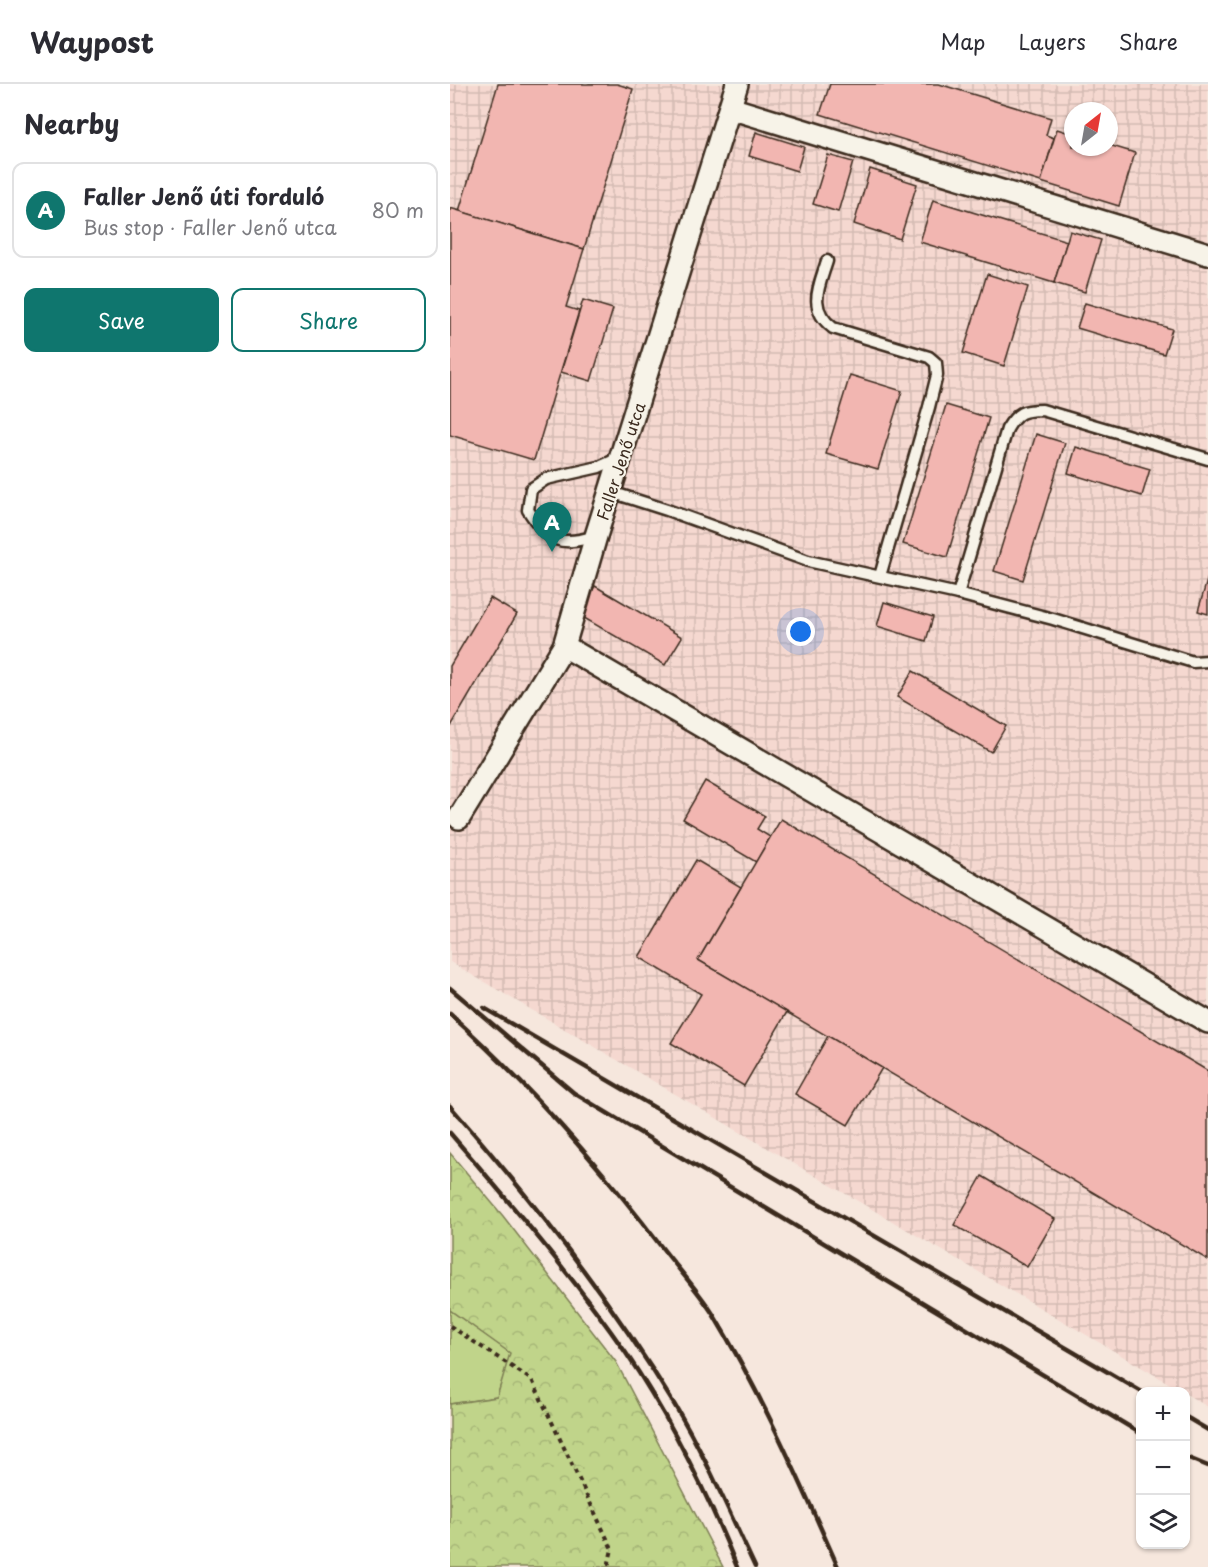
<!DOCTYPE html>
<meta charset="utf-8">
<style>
:root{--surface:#fff;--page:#f2f2f3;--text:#2b2b33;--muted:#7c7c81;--line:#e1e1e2;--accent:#0f766e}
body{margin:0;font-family:"Playpen Sans",sans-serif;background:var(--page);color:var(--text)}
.controls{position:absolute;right:18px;bottom:18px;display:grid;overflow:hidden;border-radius:12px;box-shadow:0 2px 4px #0004}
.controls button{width:54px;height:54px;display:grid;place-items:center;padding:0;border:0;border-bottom:2px solid var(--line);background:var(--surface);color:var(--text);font:30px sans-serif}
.compass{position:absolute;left:614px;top:18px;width:54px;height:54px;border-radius:50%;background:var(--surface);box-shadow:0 2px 4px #0004;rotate:31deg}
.you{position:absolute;left:351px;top:548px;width:21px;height:21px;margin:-15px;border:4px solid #fff;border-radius:50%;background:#1a73e8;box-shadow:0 0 0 9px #1a73e833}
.badge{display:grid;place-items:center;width:39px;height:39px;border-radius:50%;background:var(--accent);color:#fff;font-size:20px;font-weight:700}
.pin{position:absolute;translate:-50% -50px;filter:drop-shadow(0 2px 3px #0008)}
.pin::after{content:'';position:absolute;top:32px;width:21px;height:18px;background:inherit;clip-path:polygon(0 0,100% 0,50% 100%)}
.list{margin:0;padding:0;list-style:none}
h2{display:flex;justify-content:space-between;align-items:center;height:78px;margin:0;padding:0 24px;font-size:26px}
h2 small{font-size:20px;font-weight:400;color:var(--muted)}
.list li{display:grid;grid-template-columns:39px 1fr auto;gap:18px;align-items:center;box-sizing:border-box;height:96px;margin:0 12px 12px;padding:0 12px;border:2px solid var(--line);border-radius:12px}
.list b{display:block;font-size:22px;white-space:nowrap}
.list p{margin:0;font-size:20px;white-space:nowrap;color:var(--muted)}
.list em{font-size:20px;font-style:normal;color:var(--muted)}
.actions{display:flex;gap:12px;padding:18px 24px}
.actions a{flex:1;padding:14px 0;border:2px solid var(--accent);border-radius:12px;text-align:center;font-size:21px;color:var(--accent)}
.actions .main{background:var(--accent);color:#fff}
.icon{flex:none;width:33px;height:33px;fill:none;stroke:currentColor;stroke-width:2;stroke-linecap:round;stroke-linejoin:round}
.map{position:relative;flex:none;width:758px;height:1483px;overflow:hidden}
header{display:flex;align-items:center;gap:36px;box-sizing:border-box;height:84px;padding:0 30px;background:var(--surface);border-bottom:2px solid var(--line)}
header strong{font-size:28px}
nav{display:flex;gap:33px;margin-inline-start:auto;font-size:21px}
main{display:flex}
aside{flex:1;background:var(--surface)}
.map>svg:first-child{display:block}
</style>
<header>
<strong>Waypost</strong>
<nav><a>Map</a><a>Layers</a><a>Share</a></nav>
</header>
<main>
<aside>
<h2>Nearby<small></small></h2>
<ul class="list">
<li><span class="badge">A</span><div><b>Faller Jenő úti forduló</b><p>Bus stop · Faller Jenő utca</p></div><em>80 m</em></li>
</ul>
<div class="actions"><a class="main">Save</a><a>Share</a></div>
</aside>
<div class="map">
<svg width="758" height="1483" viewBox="0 0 758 1483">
<defs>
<pattern id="industrial-grid" width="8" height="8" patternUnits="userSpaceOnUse" patternTransform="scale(1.5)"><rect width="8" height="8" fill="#f5d8d0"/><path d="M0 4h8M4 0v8" fill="none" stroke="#d3bab2"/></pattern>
<pattern id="forest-crowns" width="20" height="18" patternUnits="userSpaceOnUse" patternTransform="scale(1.5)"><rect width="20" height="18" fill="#c0d48a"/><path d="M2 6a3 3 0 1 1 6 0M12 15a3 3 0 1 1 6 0" fill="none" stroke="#a6b677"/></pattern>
</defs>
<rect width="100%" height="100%" fill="#f6e7dd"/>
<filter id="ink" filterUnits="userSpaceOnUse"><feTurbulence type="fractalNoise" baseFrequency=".0167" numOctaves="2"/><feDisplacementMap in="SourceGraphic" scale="12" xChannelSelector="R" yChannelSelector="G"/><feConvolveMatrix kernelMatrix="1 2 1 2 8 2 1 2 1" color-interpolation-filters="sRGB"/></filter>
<g filter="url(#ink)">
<path fill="url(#industrial-grid)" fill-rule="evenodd" d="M0 0H758V1323L736 1310V1308L732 1307 0 878ZM623 27H659V63H623Z"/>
<polygon fill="#c0d48a" stroke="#7e7f54" stroke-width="1.5" points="0,1226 61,1269 47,1313 0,1320"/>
<polygon fill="url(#forest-crowns)" stroke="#7e7f54" stroke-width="1.5" points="0,1069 53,1132 166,1278 273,1483 0,1483 0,1320 47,1313 60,1269 0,1226"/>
<g fill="#f2b6b1" stroke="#3b2a1e" stroke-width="1.5">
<polygon points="48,0 167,0 183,5 134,165 9,127"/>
<polygon points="380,0 489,0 601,34 596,51 604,54 591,98 370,30"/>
<polygon points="607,45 623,50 623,63 659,63 659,61 685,69 669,122 591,98"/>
<polygon points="306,48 354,63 347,87 299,72"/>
<polygon points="378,71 403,78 388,128 363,120"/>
<polygon points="420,85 467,100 450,155 404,140"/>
<polygon points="483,116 617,157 604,199 470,158"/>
<polygon points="0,124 134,165 116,223 129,227 84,376 0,351"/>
<polygon points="620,147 651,156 635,208 604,199"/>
<polygon points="537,190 578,203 554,282 513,269"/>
<polygon points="133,216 163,225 141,297 111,288"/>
<polygon points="635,219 722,245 714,270 627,244"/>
<polygon points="400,291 452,307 428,385 376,370"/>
<polygon points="496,321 539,334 497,473 453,460"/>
<polygon points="586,350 615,359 573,496 544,487"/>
<polygon points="626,363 700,385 692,412 618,389"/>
<polygon points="758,493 758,530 748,527"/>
<polygon points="145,502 232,553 215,581 129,531"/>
<polygon points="40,514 67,530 0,644 0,582"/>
<polygon points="434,518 483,533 476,557 427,542"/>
<polygon points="463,587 556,642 541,668 447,613"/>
<polygon points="255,697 315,732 307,745 320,753 306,778 233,735"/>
<polygon points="331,735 758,987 758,1176 248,876"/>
<polygon points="246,776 291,803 248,876 337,928 294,1002 221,959 251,910 189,873"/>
<polygon points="378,952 432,984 398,1041 345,1010"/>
<polygon points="532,1092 605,1135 577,1183 504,1141"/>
</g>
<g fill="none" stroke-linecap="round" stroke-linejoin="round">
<g stroke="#3b2a1e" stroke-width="15">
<g id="service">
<path d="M377 177C369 203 357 224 383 244L479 273 486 279 487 291 479 323 430 492"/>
<polyline points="161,408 217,426 358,477 508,510 603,535 743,578 758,577"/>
<path d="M146 452C109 463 99 458 78 426L81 405 96 395 149 383 169 374"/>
<path d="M508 510 557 345C567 328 573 326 592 326L758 375"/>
</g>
</g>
<g stroke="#3b2a1e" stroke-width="26">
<g id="minor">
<polyline points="280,24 758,170"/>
<polyline points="114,562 758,938"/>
<polyline points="9,734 114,562 146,452 287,0"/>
</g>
</g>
<polyline stroke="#3b2a1e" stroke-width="4" stroke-dasharray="4.5 4.5" stroke-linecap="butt" points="0,1242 82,1296 162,1465 158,1483"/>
<use href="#service" stroke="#f7f3e8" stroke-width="10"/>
<use href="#minor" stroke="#f7f3e8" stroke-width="21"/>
<g stroke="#3b2a1e" stroke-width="4.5">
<polyline points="0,904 124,1009 690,1349"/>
<polyline points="34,924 692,1308"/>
<path d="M0 930C79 1001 149 1081 213 1165 230 1187 249 1208 263 1230 312 1311 350 1397 388 1483"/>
<path d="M0 1022C82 1115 159 1213 224 1320 255 1371 279 1428 305 1483"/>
<path d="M0 1049C61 1120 123 1192 176 1269 221 1336 257 1409 287 1483"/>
<polyline points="736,1333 758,1346"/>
<polyline points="736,1373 758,1382"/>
</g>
</g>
</g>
<g text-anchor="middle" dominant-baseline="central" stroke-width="4.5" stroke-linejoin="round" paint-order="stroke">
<g font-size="16" fill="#3b2a1e" stroke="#f7f3e8">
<text transform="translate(170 377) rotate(-72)">Faller Jenő utca</text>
</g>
</g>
</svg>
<div class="controls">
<button>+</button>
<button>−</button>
<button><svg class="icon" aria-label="layers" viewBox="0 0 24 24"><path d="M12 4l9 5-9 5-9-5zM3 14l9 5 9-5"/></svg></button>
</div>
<svg class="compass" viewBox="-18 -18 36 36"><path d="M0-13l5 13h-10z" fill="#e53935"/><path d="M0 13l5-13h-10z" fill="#7c7c81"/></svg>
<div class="you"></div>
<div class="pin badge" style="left:102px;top:468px">A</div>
</div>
</main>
